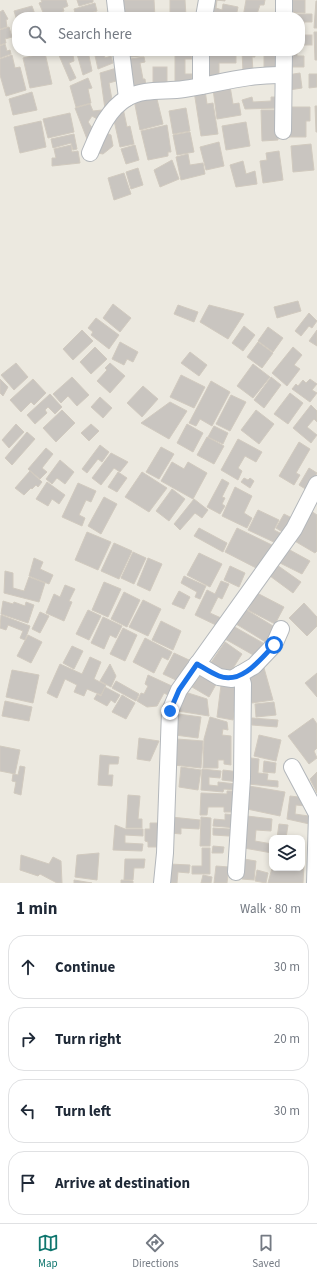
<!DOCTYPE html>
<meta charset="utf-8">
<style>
:root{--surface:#fff;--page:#f6f6f7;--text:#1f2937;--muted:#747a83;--line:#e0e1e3;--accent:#0f766e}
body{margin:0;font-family:"Source Sans 3",sans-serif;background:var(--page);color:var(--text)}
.controls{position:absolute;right:12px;bottom:12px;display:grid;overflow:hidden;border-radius:8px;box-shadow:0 2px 6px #0003}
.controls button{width:36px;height:36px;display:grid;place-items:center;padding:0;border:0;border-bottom:1px solid var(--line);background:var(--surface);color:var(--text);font:20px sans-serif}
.stop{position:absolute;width:12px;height:12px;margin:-9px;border:3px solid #1a73e8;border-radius:50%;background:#fff}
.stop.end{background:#1a73e8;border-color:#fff;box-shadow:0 1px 4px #0008}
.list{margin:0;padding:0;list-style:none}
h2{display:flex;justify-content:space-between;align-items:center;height:52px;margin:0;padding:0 16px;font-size:17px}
h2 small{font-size:13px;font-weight:400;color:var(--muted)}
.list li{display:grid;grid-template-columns:26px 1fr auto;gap:12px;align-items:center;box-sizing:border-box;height:64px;margin:0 8px 8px;padding:0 8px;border:1px solid var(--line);border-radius:16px}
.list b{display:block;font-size:15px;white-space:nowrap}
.list em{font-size:13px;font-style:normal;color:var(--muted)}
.icon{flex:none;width:22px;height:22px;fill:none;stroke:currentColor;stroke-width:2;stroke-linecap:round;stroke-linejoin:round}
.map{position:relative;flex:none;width:317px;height:883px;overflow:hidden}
.search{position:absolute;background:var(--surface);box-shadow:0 2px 6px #0003;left:12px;right:12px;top:12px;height:44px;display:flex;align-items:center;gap:10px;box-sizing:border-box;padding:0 14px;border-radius:16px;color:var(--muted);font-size:15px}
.sheet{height:340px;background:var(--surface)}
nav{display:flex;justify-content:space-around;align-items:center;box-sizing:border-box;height:56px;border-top:1px solid var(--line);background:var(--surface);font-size:11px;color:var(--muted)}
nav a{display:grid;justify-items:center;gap:2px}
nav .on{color:var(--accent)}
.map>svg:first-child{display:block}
</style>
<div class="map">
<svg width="317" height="883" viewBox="0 0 317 883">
<rect width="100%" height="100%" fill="#ece9e0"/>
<g fill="#c9c5c0" stroke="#d1cabf">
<polygon points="41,0 66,0 68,6 63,8 64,11 51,17 45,17 39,3 42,2"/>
<polygon points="77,0 93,0 93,2 79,6"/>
<polygon points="120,0 154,0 155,17 123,17"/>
<polygon points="170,0 185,0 186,16 170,17"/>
<polygon points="211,0 225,0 225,1 217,0 216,8 222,10 223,4 238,7 236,17 208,17"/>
<polygon points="246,0 265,0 264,5 260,5 256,17 243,17"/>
<polygon points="287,0 305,0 305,13 287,12"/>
<polygon points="316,1 317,1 317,28 314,28"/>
<polygon points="95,3 97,11 84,15 84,17 76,17 74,9"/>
<polygon points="32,6 36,17 17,17 17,21 14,11"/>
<polygon points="3,10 8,19 6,20 7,27 0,29 0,12"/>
<polygon points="287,14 312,14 312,22 304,22 304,27 301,27 300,33 300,17 287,17"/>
<polygon points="9,27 12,37 5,39 6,43 0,45 0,30"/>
<polygon points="314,32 317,32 317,60 315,60"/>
<rect x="300" y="35" width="12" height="10"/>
<polygon points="5,44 7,51 10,50 11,54 0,58 0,46"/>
<polygon points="63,51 88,51 92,71 83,75 77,54 73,55 74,61 69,63 76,78 70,81 58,53"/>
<polygon points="94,51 103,51 105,58 111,56 113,63 98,69"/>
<polygon points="131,51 150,51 150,55 131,57"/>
<polygon points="175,51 191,51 192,59 185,59 185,74 192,74 192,86 175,86"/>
<polygon points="206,51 236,51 236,63 219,63 219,79 206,79"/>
<polygon points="242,51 254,51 255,57 252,57 253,71 243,72"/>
<polygon points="286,51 297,51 297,56 304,56 304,67 286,67"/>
<polygon points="280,52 281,71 264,72 264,53"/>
<polygon points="45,53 52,84 30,88 23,58"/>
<polygon points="12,55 15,68 20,67 26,90 6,96 0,75 0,59"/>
<polygon points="144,57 145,62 140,63 143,79 145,79 146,87 134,89 130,59"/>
<polygon points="120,67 123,79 109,83 113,105 105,109 100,73"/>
<rect x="153" y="67" width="14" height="18"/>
<polygon points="300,73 302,88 289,90 287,75"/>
<polygon points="309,74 317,74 317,87 309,88"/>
<polygon points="88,78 92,88 88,89 91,103 76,107 70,86"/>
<polygon points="230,86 233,104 239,103 241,115 217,119 213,89"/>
<polygon points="205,90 207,104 213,103 218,134 201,136 194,91"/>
<polygon points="32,92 37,110 13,115 9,99"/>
<polygon points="156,95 163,124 140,130 134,100"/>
<polygon points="252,97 253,102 271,101 271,97 279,97 280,108 245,109 242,100"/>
<polygon points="90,104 93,111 102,110 97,119 92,116 88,122 93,129 87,139 75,108"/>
<polygon points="315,106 317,106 317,132 316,132"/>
<polygon points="288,107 310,107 310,121 306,121 306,137 288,137"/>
<polygon points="123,108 127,127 130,126 134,144 120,147 113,116"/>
<polygon points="186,108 190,131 173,134 169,111"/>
<polygon points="261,110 277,110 278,140 262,141"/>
<polygon points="70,113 74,132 48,138 43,119"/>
<polygon points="41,121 46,147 20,153 14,127"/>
<polygon points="246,122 250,146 226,150 222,126"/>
<polygon points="167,125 171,152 168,152 168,156 148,160 141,131"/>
<polygon points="190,132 194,152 177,155 173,135"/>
<polygon points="106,133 111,135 113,146 103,154 97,153"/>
<polygon points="74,134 77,149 73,150 71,143 53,148 51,139"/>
<polygon points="219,142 224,166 206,170 200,147"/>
<polygon points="311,144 314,170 293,172 291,146"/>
<polygon points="71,145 72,152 78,151 80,163 52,166 52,158 56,158 54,149"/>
<polygon points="135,145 139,160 126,164 121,149"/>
<polygon points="279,151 283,180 263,183 260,161 267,160 266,153"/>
<polygon points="188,154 190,165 203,163 205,174 181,180 176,157"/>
<polygon points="172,160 179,179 160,187 154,170"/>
<polygon points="243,161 246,174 255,171 257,184 236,187 230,165"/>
<polygon points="138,168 143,185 131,189 126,172"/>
<polygon points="124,173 131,194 114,200 108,178"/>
<polygon points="298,301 301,311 277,318 274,307"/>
<polygon points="113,304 131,318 120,332 103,318"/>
<polygon points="178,305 198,312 194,322 174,314"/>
<polygon points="209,305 244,314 228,339 200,322"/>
<polygon points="309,313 317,321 312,328 309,326 301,336 295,331"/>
<polygon points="96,318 119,335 109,349 91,335 93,332 88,328"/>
<polygon points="244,326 255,335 243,351 232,343"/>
<polygon points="268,327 283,338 273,352 258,341"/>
<polygon points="82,330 93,341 73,360 63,349"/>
<polygon points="317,330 317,346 309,341"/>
<polygon points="120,342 138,352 133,362 127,359 124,365 112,359"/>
<polygon points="258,342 273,353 262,368 247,357"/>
<polygon points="95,347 107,359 91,374 80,362"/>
<polygon points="293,347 302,355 294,365 300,369 287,386 272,373"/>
<polygon points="190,352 207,365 199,376 181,363"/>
<polygon points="16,363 28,377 14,390 1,375"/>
<polygon points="110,363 125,376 110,393 97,381 107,370 105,368"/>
<polygon points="253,364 270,377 253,398 237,386"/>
<polygon points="181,375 205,387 194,408 170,397"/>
<polygon points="72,377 89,395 77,406 68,396 61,403 53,394"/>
<polygon points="271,377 281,385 264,408 254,400"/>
<polygon points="0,379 8,387 3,396 0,393"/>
<polygon points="33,379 46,393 34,405 31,402 21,412 10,400"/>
<polygon points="310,379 317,384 312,390 317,393 310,402 292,389 296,384 298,386 303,380 306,383"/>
<polygon points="211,381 230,392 212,426 200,419 196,426 189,423"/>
<polygon points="143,386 158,399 142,417 127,403"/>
<polygon points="290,393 303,403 288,424 274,414"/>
<polygon points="50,394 62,407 55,414 48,407 45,410 47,413 35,424 27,415"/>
<polygon points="231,395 246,402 230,431 216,424"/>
<polygon points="100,397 112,408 103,418 91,407"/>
<polygon points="170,402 187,411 169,439 141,423"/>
<polygon points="311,405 317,411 317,422 314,419 307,427 317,435 311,443 293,428"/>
<polygon points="62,410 75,423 56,442 43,428"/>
<polygon points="256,410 274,424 259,444 241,430"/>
<polygon points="16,424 24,432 9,448 2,440"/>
<polygon points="91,424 99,431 89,441 81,433"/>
<polygon points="187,424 203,433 193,452 177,443"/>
<polygon points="214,426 228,433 223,444 208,437"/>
<polygon points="27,432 35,439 12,465 5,458"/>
<polygon points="207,437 224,446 214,464 197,455"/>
<polygon points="238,439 262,452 256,462 245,456 238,468 242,471 238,480 221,470"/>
<polygon points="299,442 310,449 296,473 300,475 294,485 279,476"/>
<polygon points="100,445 109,452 102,462 98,459 87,473 82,469"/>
<polygon points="161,447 174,454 159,479 146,472"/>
<polygon points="46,448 53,454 42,468 47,472 40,479 28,469"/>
<polygon points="111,453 128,462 120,472 114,468 101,485 92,478"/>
<polygon points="60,460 74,472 65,484 57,478 52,484 46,479"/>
<polygon points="172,462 184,469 188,462 207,473 193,499 161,481"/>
<polygon points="309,468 317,473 307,490 299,485"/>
<polygon points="30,471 42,482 38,487 36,485 32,489 31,488 24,495 15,488"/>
<polygon points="118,472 127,478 117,492 108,487"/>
<polygon points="142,472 167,488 149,512 125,497"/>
<polygon points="244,478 248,480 250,478 254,481 250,488 241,482"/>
<polygon points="222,479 229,483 222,497 225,498 222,504 225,506 220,514 207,507"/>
<polygon points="47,482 65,495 59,504 52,499 48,506 36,499"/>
<polygon points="78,483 96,491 91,502 86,500 79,515 85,518 82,526 62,517"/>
<polygon points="235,487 252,496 244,513 252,518 247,528 222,516"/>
<polygon points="172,489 185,499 169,521 156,511"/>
<polygon points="104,497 117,504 101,534 88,526"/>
<polygon points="194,499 208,510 202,518 195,513 180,530 174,524"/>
<polygon points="258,510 279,520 274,530 282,534 278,544 248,530"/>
<polygon points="311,511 317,515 317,551 315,553 293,540"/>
<polygon points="284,514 292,518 284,533 276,528"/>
<polygon points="199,528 227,543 223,552 194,536"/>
<polygon points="237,528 274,546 262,571 225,552"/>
<polygon points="87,532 111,542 98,570 75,560"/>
<polygon points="114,543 132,551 119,579 101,571"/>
<polygon points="288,549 310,561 302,574 280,563"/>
<polygon points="133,552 146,558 134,584 121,578"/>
<polygon points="199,553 222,564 210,587 187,575"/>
<polygon points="34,558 43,562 40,569 53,575 49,584 29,576"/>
<polygon points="148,558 162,564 150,591 137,585"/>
<polygon points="277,565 301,582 293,593 270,576"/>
<polygon points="230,566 245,573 239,587 224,580"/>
<polygon points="5,571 13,573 13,588 24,591 29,577 45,583 39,602 4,593"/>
<polygon points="184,576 206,586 200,599 195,597 197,592 181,583"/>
<polygon points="221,581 229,584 222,599 218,597 210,613 221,618 218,626 195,615 207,590 215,594"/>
<polygon points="104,582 121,589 108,617 92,610"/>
<polygon points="65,585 75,589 69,601 72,602 64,621 46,613 54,594 60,597"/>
<polygon points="179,591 190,597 184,609 172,604"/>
<polygon points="124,592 140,600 127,627 111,619"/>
<polygon points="257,593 284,607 275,624 248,610"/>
<polygon points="143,600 161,609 148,636 129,627"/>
<polygon points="3,601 13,604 14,602 25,606 26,602 34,605 28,623 1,614"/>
<polygon points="304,603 317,617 317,626 307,636 289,618"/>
<polygon points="245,609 278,629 269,644 236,624"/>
<polygon points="88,610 101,616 89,640 76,634"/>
<polygon points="40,612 49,616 40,633 32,629"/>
<polygon points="1,615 30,626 25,640 20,638 23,631 8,625 6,630 0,628"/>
<polygon points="103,617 122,626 116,638 110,635 104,649 91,643"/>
<polygon points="161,621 181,631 173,650 152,640"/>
<polygon points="233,626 263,643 255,656 225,639"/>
<polygon points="123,628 137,635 125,661 110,654"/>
<polygon points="28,635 42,642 31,663 17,656"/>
<polygon points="145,638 172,652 168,660 162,657 154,673 133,662"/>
<polygon points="225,642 242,654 228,676 210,664"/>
<polygon points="72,646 83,651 74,669 63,663"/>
<polygon points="174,653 189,660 178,681 163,674"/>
<polygon points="90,657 101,662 94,679 106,685 101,695 87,689 84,696 74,692 77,685 65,679 57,698 47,693 60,664 82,674"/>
<polygon points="110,664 116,676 111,687 100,681"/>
<polygon points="264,668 273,700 252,703 248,672"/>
<polygon points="12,670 39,675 33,703 6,697"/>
<polygon points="204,670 219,679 209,697 192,687"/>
<polygon points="317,673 317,697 305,683"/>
<polygon points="148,675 174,687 170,696 164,693 157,706 147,707 137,701 141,693 144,694 148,686 145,684"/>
<polygon points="116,681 139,694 136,701 112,688"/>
<polygon points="221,685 237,687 233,720 217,717"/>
<polygon points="105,687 120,695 115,703 111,700 107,706 94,699 97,694 101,696"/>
<polygon points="185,692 207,699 209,716 178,711"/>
<polygon points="122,695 135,703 126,719 112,712"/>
<polygon points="5,701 32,707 29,721 2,716"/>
<polygon points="274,702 276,715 256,717 255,704"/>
<polygon points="178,714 201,717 198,738 175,735"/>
<polygon points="210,717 227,722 228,730 223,729 222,735 231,736 231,765 224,764 224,760 218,760 218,768 203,768 204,739"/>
<polygon points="252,718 278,720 277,727 252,725"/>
<polygon points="313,718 317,724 317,748 314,751 317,758 309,764 288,736"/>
<polygon points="259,735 281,740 276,761 254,756"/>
<polygon points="139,738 159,741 150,761 137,759"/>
<polygon points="177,739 203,741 201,768 174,765"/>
<polygon points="0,746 20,750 15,774 0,771"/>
<polygon points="100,755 119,757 118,764 109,764 108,775 113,775 112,786 98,785"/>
<polygon points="251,758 259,759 258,773 268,774 267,780 278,781 278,787 248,784"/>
<polygon points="264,761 276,763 275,773 263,772"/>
<polygon points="20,766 25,767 21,795 14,793 16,782 12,781 13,774 18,775"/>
<polygon points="181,767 201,770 198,790 179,787"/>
<polygon points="202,769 221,771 220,778 209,777 209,785 218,786 218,782 236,784 236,790 224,789 223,792 201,790"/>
<polygon points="223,770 240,772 239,782 222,780"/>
<polygon points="317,772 317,793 310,779"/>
<polygon points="249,786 285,792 280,816 247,809"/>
<polygon points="227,791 237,791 232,812 224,812 224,807 208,807 207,815 200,815 201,793 227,794"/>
<polygon points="128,795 140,796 138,819 142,819 142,828 126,828"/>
<polygon points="290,796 307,798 306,806 296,805 295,814 315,817 314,825 287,819"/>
<polygon points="225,814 237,815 236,828 213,826 214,819 225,820"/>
<polygon points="247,816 272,819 271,831 256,830 255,841 272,844 272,853 244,848"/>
<polygon points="171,817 200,820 199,829 181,828 181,834 170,833"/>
<polygon points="201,817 211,818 210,846 200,846"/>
<polygon points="150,823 161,823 161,847 148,847 148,842 145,841 145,829 150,829"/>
<polygon points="279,824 288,825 286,838 277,838"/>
<polygon points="115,825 125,829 143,829 143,836 125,835 125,843 143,844 142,851 113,850"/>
<polygon points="213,828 230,829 229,836 213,835"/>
<polygon points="213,846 224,847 223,853 212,853"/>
<polygon points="202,848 210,848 210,874 192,874 192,866 202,866"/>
<polygon points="99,853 97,880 75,877 77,855"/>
<polygon points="21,855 49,864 53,857 61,861 62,883 57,883 40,874 38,876 20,870"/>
<polygon points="125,859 145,859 144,868 134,868 133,880 124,880"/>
<polygon points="244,859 256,861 254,880 242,879"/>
<polygon points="169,864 190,865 189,873 178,872 177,883 168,883"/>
<polygon points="302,865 304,865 303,883 268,883 272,868 302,868"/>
<polygon points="216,866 229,867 227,883 214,883"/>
<polygon points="257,870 268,873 266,883 255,881"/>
<polygon points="203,875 212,877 211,883 201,883"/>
<polygon points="74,880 92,883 74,883"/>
<polygon points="121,880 133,881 133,883 121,883"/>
</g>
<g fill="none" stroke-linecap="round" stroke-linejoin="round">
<g stroke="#b3b7bb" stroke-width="18">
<g id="minor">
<polyline points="115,0 117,17"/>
<polyline points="204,17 207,0"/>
<polyline points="284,17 284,0"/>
<polyline points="121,51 127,98"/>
<polyline points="201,51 201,86"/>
<polyline points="283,131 284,51"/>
<path d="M90 153C99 132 107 110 127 98 144 88 166 92 184 89 217 84 249 74 283 75"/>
<polyline points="197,664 219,677 232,679 254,666 274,645 281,629"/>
<polyline points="292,767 317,814 315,883"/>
<polyline points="236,872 242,778 243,684 240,674"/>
<polyline points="162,883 165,853 170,711 179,690 294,529 317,484"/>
</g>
</g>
<use href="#minor" stroke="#fff" stroke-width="16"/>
</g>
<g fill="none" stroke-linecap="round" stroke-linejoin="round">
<path stroke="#1a73e8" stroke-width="5" d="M170 711 179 690 197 664C204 668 211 673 219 676 241 685 261 659 274 645"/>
</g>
</svg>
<div class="controls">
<button><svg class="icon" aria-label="layers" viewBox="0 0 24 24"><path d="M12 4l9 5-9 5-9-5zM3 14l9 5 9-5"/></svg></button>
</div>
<div class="stop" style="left:274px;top:645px"></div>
<div class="stop end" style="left:170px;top:711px"></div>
<div class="search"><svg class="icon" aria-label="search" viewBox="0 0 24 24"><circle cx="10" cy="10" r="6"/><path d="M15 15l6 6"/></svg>Search here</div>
</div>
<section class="sheet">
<h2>1 min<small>Walk · 80 m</small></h2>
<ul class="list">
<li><svg class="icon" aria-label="ahead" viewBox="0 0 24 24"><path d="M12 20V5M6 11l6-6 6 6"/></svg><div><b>Continue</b></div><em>30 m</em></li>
<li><svg class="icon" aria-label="right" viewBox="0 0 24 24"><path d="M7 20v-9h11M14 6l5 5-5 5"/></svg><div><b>Turn right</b></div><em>20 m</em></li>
<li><svg class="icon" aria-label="left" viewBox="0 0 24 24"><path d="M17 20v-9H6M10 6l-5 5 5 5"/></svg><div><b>Turn left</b></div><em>30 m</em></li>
<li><svg class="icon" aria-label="arrive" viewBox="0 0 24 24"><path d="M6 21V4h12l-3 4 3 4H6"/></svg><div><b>Arrive at destination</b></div></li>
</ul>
</section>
<nav>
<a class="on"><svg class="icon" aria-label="map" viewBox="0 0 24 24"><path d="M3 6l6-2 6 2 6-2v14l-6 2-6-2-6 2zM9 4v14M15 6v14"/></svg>Map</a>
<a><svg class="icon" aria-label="directions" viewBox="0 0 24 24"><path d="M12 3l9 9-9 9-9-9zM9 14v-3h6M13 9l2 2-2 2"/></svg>Directions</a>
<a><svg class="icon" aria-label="saved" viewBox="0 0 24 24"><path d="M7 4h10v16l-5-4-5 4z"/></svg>Saved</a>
</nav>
